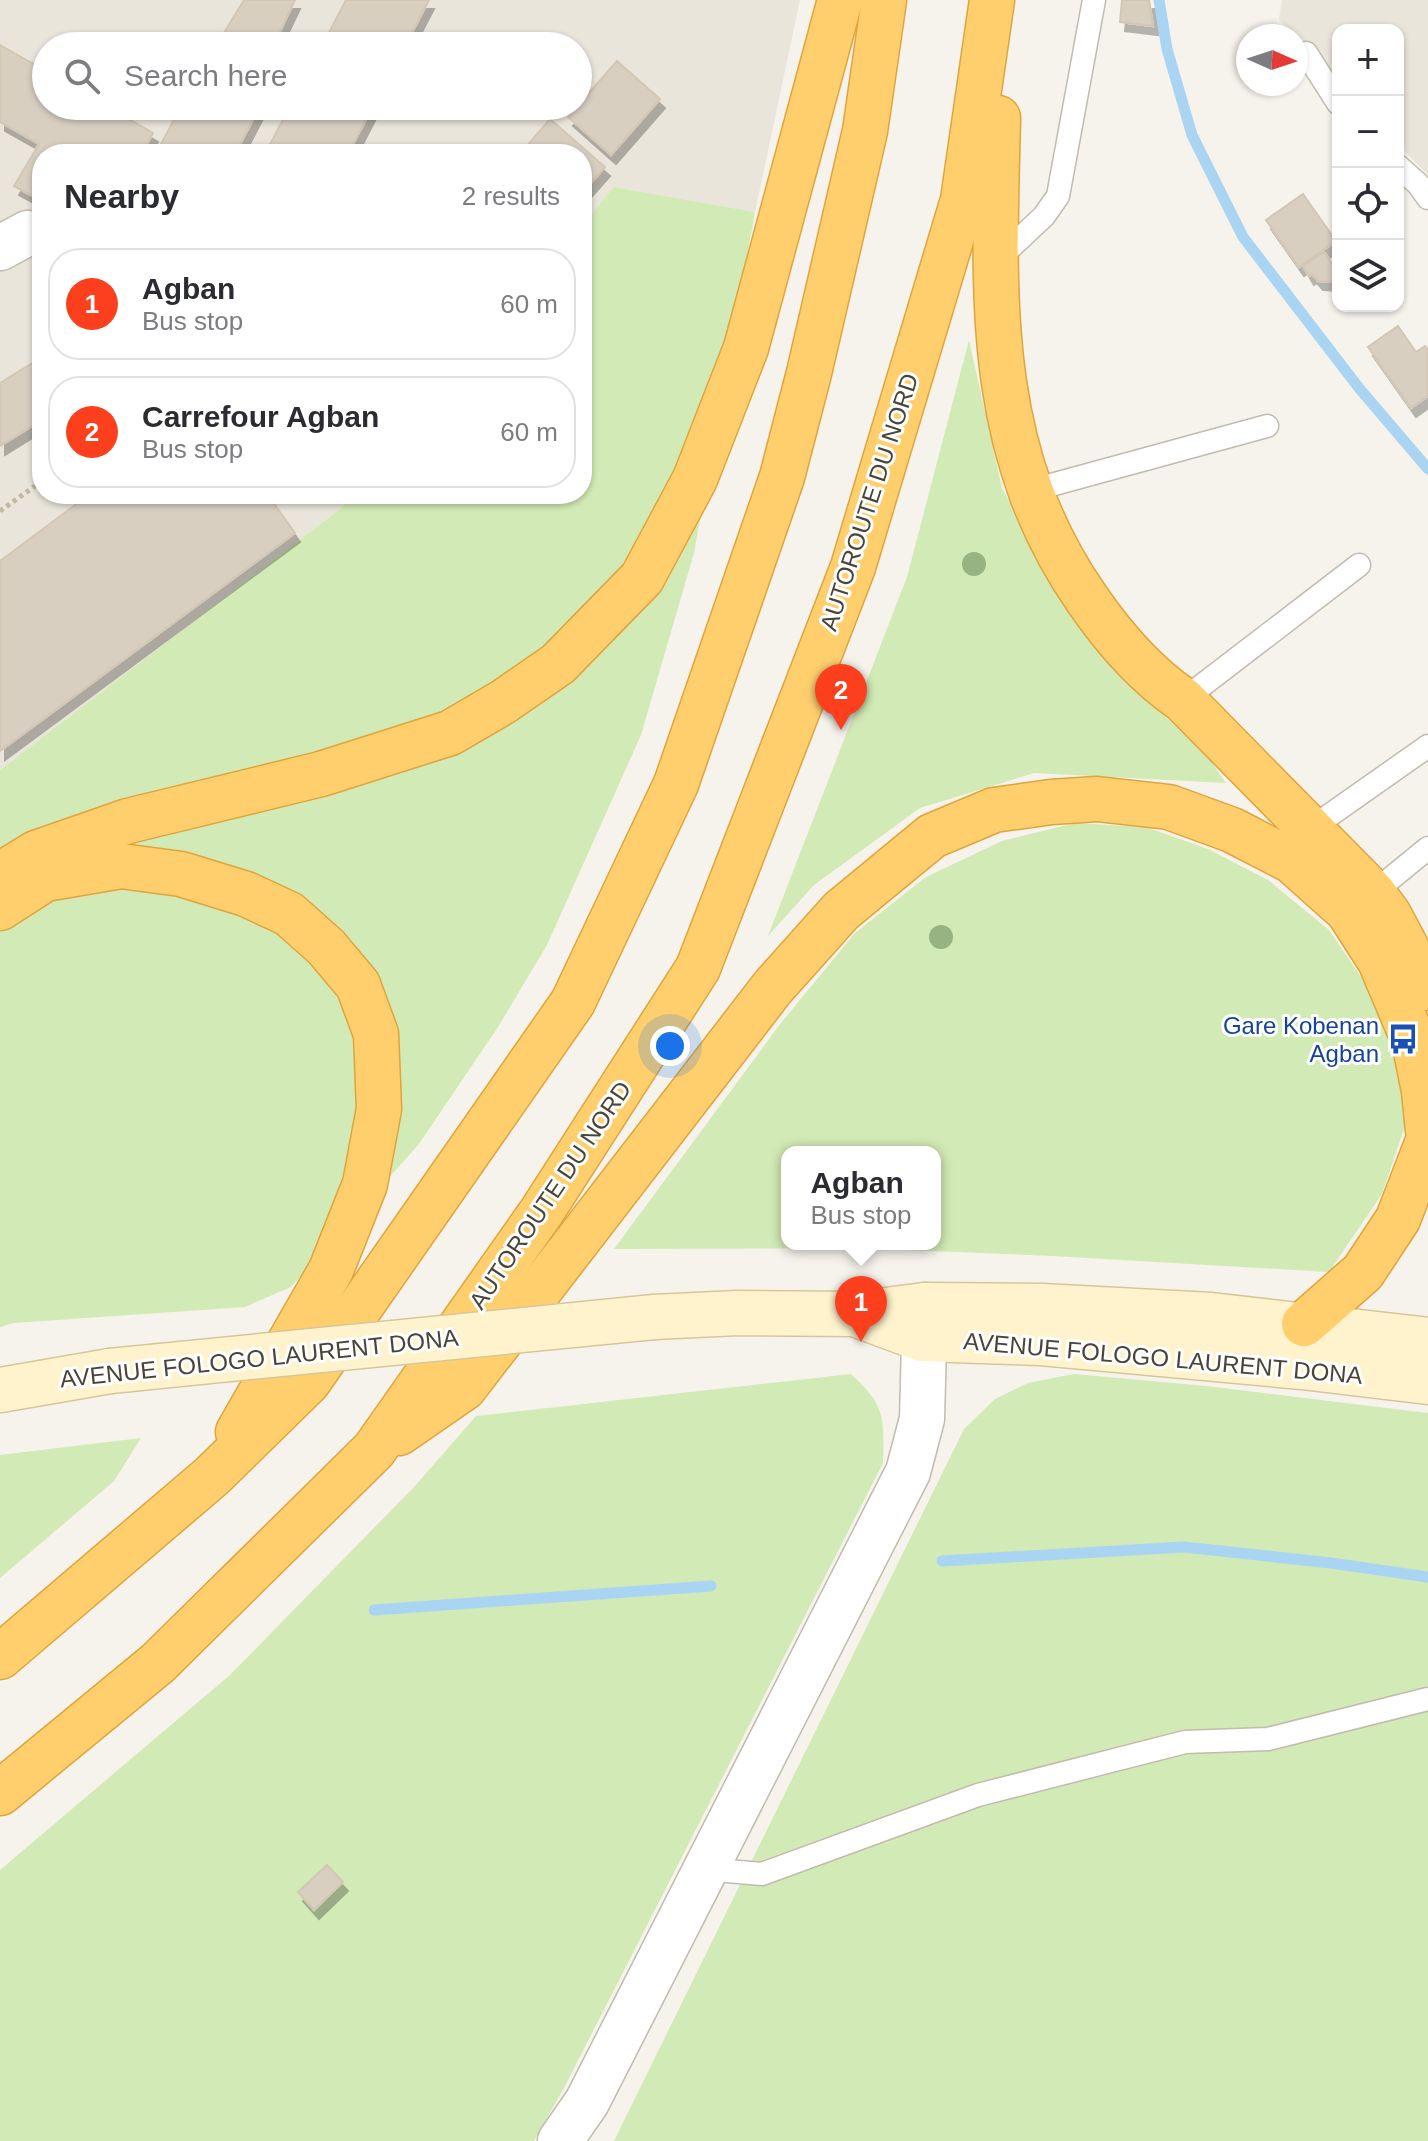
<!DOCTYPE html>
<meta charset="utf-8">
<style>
:root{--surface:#fff;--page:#f7f7f7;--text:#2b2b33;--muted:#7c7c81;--line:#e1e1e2;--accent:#fc3f1d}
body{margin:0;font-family:Helvetica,sans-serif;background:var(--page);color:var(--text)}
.controls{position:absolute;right:24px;top:24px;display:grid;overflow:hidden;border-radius:16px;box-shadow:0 2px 6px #0004}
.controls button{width:72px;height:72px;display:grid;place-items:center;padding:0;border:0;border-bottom:2px solid var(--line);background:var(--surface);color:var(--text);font:40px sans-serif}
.compass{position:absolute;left:1236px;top:24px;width:72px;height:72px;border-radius:50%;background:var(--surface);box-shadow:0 2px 6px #0004;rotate:93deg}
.you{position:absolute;left:670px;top:1046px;width:28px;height:28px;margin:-20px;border:6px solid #fff;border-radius:50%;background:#1a73e8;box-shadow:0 0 0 12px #1a73e833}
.badge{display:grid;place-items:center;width:52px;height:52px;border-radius:50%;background:var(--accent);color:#fff;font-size:26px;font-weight:700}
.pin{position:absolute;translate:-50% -66px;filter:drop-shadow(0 2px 4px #0008)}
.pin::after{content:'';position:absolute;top:42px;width:28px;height:24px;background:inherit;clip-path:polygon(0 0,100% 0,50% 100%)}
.popup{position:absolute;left:781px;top:1146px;width:160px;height:104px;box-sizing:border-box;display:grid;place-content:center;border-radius:16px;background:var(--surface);filter:drop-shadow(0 2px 6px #0005);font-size:26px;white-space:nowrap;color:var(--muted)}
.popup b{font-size:30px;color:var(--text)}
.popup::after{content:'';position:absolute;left:50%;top:100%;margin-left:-16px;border:16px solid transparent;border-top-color:var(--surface)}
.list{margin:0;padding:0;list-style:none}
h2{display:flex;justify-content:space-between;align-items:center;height:104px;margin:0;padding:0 32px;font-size:34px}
h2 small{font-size:26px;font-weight:400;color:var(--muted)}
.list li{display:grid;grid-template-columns:52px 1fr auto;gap:24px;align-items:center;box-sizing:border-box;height:112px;margin:0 16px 16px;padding:0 16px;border:2px solid var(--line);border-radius:32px}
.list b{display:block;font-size:30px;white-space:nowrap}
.list p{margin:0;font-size:26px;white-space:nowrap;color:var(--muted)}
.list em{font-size:26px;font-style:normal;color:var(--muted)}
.icon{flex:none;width:44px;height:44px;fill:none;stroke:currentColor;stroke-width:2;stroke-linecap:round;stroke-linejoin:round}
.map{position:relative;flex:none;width:1428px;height:2141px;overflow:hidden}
.search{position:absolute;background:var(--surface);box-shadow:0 2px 6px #0004;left:32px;top:32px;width:560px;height:88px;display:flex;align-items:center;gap:20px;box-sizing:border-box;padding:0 28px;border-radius:44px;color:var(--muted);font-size:30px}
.panel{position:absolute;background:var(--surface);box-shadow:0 2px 6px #0004;left:32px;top:144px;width:560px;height:360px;border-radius:32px}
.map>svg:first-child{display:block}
</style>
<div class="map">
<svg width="1428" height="2141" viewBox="0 0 1428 2141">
<defs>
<filter id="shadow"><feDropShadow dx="5" dy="9" stdDeviation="0" flood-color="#0004"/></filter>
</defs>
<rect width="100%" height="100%" fill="#f6f3ec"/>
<g fill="#eae5da" fill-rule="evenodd">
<path d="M0 0H800L755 212 614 187 582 225V154H42V494H353L340 509 0 770ZM46 46H578V106H46Z"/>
<polygon points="1282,0 1428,0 1428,175 1398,144 1398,30 1338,30 1338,81 1279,19"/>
</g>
<g fill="#d2eab5" fill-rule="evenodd">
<polygon points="614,187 755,212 694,553 641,735 547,945 498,1027 419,1144 291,1287 245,1307 14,1323 0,1327 0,770 340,509 353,494 582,494 582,225"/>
<polygon points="969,340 1002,488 1060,593 1114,671 1203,750 1226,783 1034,773 920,808 814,885 768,936 907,577"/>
<path d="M1075 823 1146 827 1208 849 1268 880 1329 930 1377 1000 1402 1063 1406 1123 1382 1194 1329 1272 1053 1256 856 1248 614 1249 781 1023 855 933 926 877 1002 841ZM787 1152H935V1244H787Z"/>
<path d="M851 1374C886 1406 884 1418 883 1463L564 2088 534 2141H0V1870L230 1675 415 1486 476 1416Z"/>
<polygon points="1074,1374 1206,1386 1428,1413 1428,2141 614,2141 964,1429 995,1399 1028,1383"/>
<polygon points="141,1438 114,1481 0,1578 0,1455"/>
</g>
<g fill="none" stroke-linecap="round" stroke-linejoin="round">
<g stroke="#a9d4f2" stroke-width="11">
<polyline points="1159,0 1167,49 1192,135 1243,237 1359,388 1428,469"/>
<polyline points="942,1561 1184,1547 1331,1563 1428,1577"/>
<polyline points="374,1610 711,1586"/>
</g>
</g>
<g fill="#d8cfc1" stroke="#d3c7b4" stroke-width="2" filter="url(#shadow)">
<polygon points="244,0 295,0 273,46 216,46"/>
<polygon points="346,0 429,0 405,46 322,46"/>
<polygon points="1122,0 1149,0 1153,26 1120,22"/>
<polygon points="0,45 46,71 46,106 106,106 153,133 142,154 42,154 42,201 14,186 39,144 0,122"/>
<polygon points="617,61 660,99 611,155 568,117"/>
<polygon points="181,106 260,106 235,154 156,154"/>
<polygon points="290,106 373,106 348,154 265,154"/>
<polygon points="550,119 605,167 582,193 582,154 520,154"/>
<polygon points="1303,194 1336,241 1299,267 1266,220"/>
<polygon points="1324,252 1338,272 1338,280 1334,282 1318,281 1312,274 1309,276 1303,266"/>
<polygon points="1398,326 1416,352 1425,346 1428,350 1428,396 1411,408 1368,347"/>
<polygon points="42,357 42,420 0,446 0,383"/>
<polygon points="90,494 267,494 295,533 0,751 0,561"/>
<polygon points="327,1865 343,1882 314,1910 298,1892"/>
</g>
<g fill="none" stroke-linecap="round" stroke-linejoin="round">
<g stroke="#c2bbae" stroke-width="25">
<g id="lane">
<polyline points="1306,53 1338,103"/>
<polyline points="1398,166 1418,184 1428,198"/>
<polyline points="995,262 1044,216 1058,196 1094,0"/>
<polyline points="1029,491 1267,426"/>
<polyline points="1183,700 1359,565"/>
<polyline points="1310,829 1428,746"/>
<polyline points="1373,893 1428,848"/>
<polyline points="704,1869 762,1874 978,1795 1185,1742 1268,1739 1428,1699"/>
</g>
</g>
<g stroke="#c2bbae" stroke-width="47">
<g id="street">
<polyline points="0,248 28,233"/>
<polyline points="560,2141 587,2102 908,1472 922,1419 925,1305"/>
</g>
</g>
<g stroke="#d6c79b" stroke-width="47">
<g id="secondary">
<polyline points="860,1316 922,1339 1041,1343 1302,1367 1428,1382"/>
<polyline points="654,1317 737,1313 854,1314 925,1305 1042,1306 1211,1315 1428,1340"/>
<polyline points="0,1390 110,1371"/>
</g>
</g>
<g stroke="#e0a43c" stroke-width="47">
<g id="highway">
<path d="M998 118C994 291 983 450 1087 599 1113 637 1145 674 1183 700L1373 893 1389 915 1428 988"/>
<polyline points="0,875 36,853 128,821 321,774 450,733 503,702 558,664 642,578 695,479 746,348 840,0"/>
<polyline points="0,908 45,879 121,866 181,874 246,894 289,914 326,947 358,985 376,1034 379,1109 365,1184 331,1270 238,1432"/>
<polyline points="1304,1324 1363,1272 1398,1219 1428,1141"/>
<polyline points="399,1433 464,1388 773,987 841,911 932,836 994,810 1051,802 1097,799 1169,807 1232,830 1292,861 1348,911 1380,961 1414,1041 1424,1091 1428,1131"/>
<polyline points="0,1657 212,1476 308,1382 573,1002 676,784 782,477 809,373 865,131 884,0"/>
<polyline points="0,1793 158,1663 374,1450 542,1211 698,968 853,567 963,200 992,0"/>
</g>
</g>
<polyline stroke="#c4b79f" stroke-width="5" stroke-dasharray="4 4" stroke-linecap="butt" points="0,511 42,481"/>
<use href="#lane" stroke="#fff" stroke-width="22"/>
<use href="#street" stroke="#fff" stroke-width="44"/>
<use href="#secondary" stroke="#fff3cd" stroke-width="44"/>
<use href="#highway" stroke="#ffcf6e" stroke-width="44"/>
<g stroke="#d6c79b" stroke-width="47" stroke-linecap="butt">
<polyline id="secondary-bridge" points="110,1371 654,1317"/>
</g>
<use href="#secondary-bridge" stroke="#fff3cd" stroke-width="44"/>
</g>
<g fill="#97b381">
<circle cx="974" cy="564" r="12"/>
<circle cx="941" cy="937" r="12"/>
</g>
<defs>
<g id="bus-bare" transform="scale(2.4)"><path d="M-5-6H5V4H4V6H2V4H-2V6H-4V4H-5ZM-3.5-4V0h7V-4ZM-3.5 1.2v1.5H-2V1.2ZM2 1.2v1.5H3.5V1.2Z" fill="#1a4fb4" stroke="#fff" stroke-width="2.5" paint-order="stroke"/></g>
</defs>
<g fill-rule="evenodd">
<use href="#bus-bare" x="1403" y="1039"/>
</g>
<g text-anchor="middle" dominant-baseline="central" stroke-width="6" stroke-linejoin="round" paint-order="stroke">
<g font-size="24" fill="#4b4439" stroke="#fff">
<text transform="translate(869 502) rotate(-72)">AUTOROUTE DU NORD</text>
<text transform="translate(550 1195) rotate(-56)">AUTOROUTE DU NORD</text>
<text transform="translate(259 1358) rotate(-6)">AVENUE FOLOGO LAURENT DONA</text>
<text transform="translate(1163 1358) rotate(5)">AVENUE FOLOGO LAURENT DONA</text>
</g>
<g font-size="24" fill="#164399" stroke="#fff" text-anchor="end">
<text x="1379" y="1025">Gare Kobenan<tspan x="1379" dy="28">Agban</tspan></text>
</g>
</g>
</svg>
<div class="controls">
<button>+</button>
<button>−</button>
<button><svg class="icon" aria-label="locate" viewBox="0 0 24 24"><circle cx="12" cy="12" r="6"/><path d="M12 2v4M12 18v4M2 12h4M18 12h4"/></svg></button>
<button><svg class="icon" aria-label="layers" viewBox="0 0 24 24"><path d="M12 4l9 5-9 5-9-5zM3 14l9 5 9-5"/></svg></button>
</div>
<svg class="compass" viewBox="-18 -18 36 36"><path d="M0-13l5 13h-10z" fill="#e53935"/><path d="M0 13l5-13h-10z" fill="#7c7c81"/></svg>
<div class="you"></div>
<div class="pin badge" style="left:861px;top:1342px">1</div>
<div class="popup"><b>Agban</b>Bus stop</div>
<div class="pin badge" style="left:841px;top:730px">2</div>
<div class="search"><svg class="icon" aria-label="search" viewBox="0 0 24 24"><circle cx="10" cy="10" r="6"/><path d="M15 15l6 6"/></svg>Search here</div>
<section class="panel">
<h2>Nearby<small>2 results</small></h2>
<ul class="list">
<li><span class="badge">1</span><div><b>Agban</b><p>Bus stop</p></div><em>60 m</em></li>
<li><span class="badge">2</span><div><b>Carrefour Agban</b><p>Bus stop</p></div><em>60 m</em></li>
</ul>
</section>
</div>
